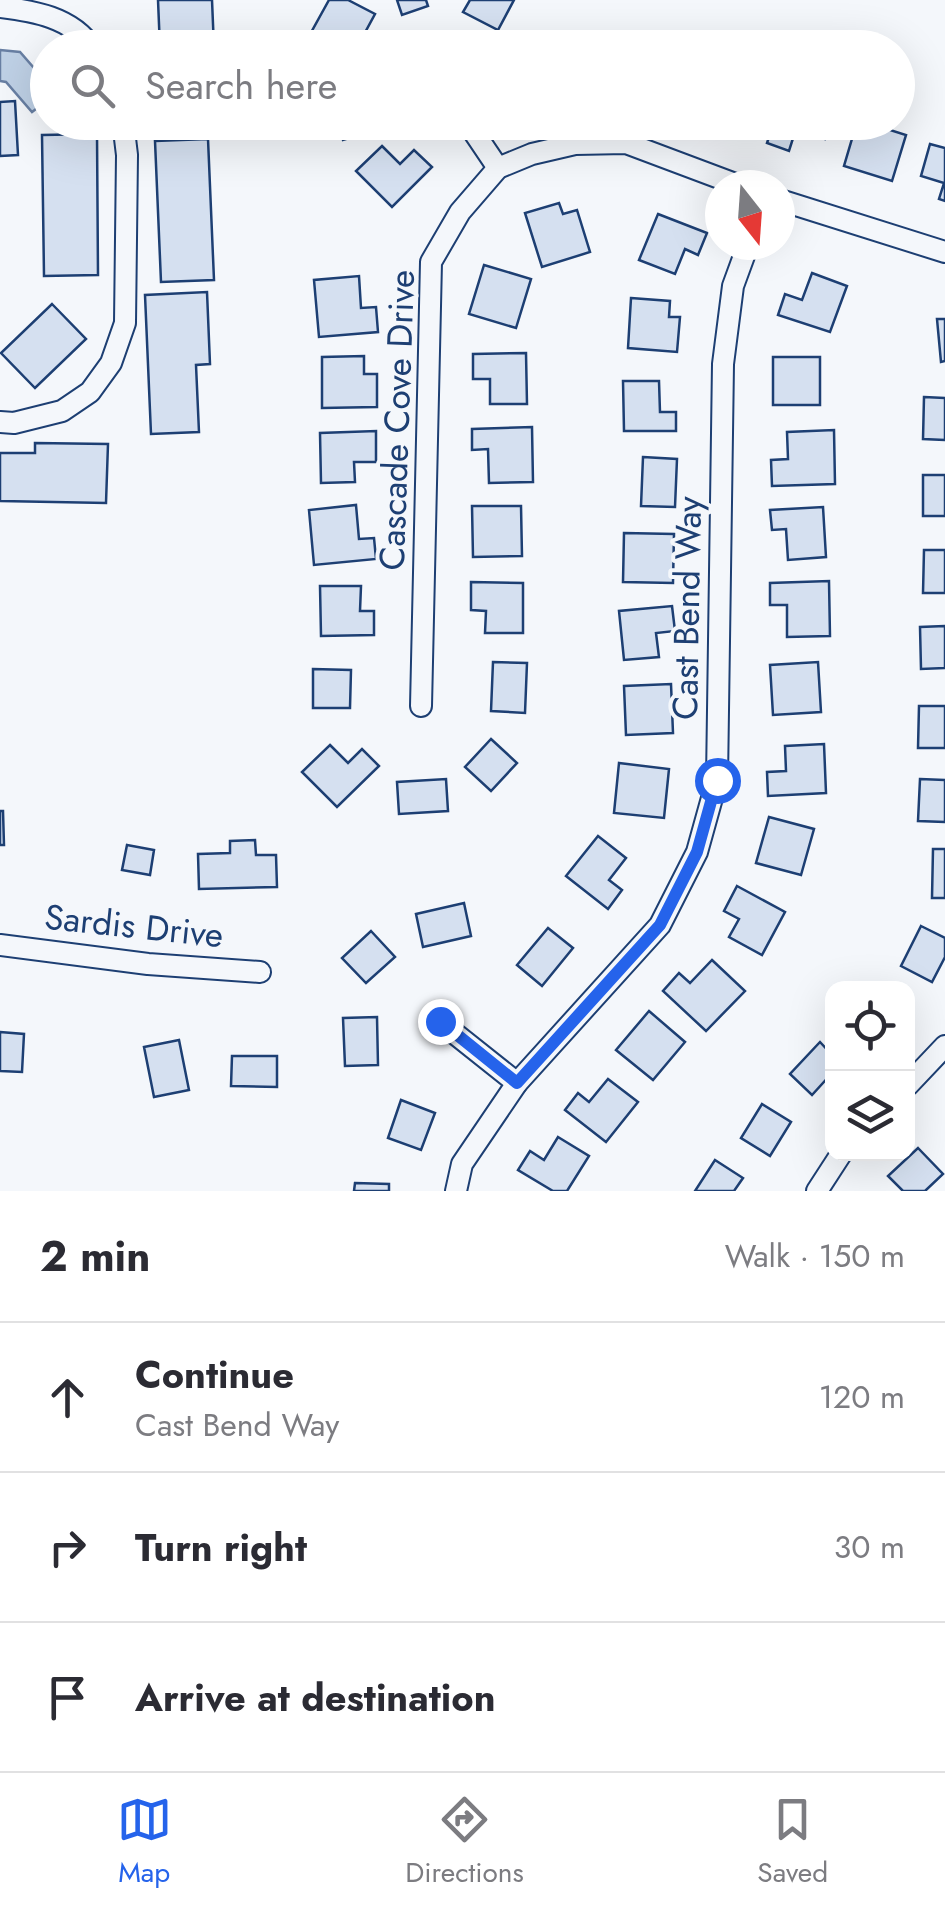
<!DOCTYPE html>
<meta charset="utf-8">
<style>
:root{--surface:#fff;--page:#f7f7f7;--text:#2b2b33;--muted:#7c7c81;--line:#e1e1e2;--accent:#2563eb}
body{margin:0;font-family:Jost,sans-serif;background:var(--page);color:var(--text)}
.controls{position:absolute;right:30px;bottom:30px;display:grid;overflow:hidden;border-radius:20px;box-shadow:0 10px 40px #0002}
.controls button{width:90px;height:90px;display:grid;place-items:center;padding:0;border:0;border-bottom:2px solid var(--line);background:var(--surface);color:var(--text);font:50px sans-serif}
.compass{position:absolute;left:705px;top:170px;width:90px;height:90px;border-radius:50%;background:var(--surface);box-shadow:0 10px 40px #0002;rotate:163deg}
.stop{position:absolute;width:30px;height:30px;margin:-22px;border:8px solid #2563eb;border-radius:50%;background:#fff}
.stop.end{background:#2563eb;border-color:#fff;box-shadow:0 2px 10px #0008}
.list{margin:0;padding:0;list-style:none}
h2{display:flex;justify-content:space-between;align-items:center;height:130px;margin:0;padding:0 40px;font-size:42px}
h2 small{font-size:32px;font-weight:400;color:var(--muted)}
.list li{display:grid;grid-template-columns:65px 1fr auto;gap:30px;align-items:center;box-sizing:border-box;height:150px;padding:0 40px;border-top:2px solid var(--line)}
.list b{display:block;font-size:38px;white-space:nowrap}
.list p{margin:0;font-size:32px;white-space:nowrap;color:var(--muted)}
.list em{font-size:32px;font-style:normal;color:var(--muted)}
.icon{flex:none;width:55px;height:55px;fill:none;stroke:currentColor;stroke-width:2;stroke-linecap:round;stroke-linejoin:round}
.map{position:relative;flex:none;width:945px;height:1191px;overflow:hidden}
.search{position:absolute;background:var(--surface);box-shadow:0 10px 40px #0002;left:30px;right:30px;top:30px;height:110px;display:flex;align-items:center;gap:25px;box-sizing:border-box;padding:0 35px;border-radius:55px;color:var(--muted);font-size:38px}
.sheet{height:580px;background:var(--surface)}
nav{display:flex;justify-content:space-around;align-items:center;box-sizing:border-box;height:140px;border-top:2px solid var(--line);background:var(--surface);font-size:28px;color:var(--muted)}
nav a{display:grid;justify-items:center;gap:5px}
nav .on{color:var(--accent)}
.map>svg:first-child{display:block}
</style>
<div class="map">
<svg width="945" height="1191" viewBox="0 0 945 1191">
<rect width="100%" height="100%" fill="#f4f7fb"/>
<polygon fill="#bed0e5" stroke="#687fa3" stroke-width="2.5" points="0,50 20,52 47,83 47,104 44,108 36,109 32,112 6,82 0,81"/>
<g fill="#d5e0f0" stroke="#1d3f73" stroke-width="2.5">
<polygon points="158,0 212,0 214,48 160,48"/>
<polygon points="329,0 348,0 375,14 361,40 372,45 370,48 326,48 308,38"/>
<polygon points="397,0 426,0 428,6 402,15"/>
<polygon points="470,0 514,0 498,30 463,12"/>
<polygon points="15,101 18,155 0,156 0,102"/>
<polygon points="338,122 374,122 376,130 343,140"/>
<polygon points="703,122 748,122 744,135"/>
<polygon points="774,122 831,122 825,139 795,132 789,151 767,143"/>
<polygon points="857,122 865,122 906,135 892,181 844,166"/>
<polygon points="97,134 98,275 44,276 42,135"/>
<polygon points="208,139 214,280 161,282 155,141"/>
<polygon points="930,144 945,148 945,201 939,199 944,183 921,176"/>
<polygon points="382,146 400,164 414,150 432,167 392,207 356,171"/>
<polygon points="559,203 563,214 577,210 590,252 542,267 525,213"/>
<polygon points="658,214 707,233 698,255 685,249 675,274 639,260"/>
<polygon points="484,265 531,279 516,328 469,314"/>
<polygon points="812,273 847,286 830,332 778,315 785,294 802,300"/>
<polygon points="359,276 361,308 376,307 378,332 319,337 314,280"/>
<polygon points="207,292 210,364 196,365 199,432 151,434 145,295"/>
<polygon points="631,298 670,301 669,317 680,317 677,352 628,348"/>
<polygon points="52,304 86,339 35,388 1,353"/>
<polygon points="937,319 945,319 945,361 941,362"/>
<polygon points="526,353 527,404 490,404 490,379 473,379 473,354"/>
<polygon points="364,356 364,374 377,374 377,407 322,408 322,357"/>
<rect x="773" y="357" width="47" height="48"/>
<polygon points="623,381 659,381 660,412 676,412 676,431 624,431"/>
<polygon points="924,397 945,398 945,440 923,439"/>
<polygon points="532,427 533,482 489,483 488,449 472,450 472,429"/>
<polygon points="834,430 835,484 772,486 771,460 788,459 787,432"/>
<polygon points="376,431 376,462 354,462 355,482 321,483 320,433"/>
<polygon points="35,443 108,444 106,503 0,501 0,453 35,453"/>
<polygon points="643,457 677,459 675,507 641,506"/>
<rect x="923" y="475" width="22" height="41"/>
<polygon points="356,505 359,539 374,538 376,559 314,565 309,510"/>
<polygon points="472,506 521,506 522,556 473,557"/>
<polygon points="823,507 826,557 788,560 786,529 772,530 770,510"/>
<polygon points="624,533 674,534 673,583 623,582"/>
<polygon points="924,550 945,550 945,593 923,593"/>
<polygon points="829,581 830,636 787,637 787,605 770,605 770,583"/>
<polygon points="471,582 523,583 523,633 485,633 486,611 471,610"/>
<polygon points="320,586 361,586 360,611 374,611 374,635 321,636"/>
<polygon points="672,606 675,631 656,633 659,657 624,660 619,611"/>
<polygon points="945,626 945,668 921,669 920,627"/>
<polygon points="493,662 527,663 525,713 491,711"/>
<polygon points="818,662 821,712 773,715 770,665"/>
<polygon points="313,669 351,670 350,708 313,708"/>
<polygon points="671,684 673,733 626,735 624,686"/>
<polygon points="919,706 945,706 945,748 918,748"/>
<polygon points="491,739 517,763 491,791 465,767"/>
<polygon points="824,744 826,793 768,796 767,772 786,771 785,746"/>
<polygon points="330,745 348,763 362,749 379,766 337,807 302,772"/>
<polygon points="619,763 669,769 664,818 614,813"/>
<polygon points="446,779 448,811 399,814 397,782"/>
<polygon points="920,779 945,780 945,822 918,821"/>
<polygon points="0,811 3,811 4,845 0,845"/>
<polygon points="769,817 814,829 801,875 756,863"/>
<polygon points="598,836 626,858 609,880 622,890 608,909 566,876"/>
<polygon points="255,840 256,855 276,855 277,887 199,889 198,854 230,853 230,841"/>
<polygon points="127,845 154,850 150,875 122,870"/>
<polygon points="933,849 945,849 945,898 932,898"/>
<polygon points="737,886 785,912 762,955 729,937 739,919 724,911"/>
<polygon points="464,903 471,936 423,947 416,914"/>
<polygon points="921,926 945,938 945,957 932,982 901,966"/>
<polygon points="548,928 573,948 542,986 517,965"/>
<polygon points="371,931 395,957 366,983 342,958"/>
<polygon points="712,960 745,991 706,1031 663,991 679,973 690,983"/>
<polygon points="649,1011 685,1042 653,1080 616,1050"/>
<polygon points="377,1017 378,1065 345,1066 343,1018"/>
<polygon points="0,1032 24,1034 22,1072 0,1071"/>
<polygon points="179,1040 189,1090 154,1097 144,1047"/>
<polygon points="820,1042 832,1055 832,1073 812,1095 790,1074"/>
<polygon points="232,1056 277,1056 277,1087 231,1086"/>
<polygon points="608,1079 638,1102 606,1142 565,1110 578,1093 589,1102"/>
<polygon points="401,1100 435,1113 421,1150 388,1138"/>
<polygon points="762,1104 791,1122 770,1156 741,1138"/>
<polygon points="558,1137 589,1156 567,1191 553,1191 518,1170 530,1151 544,1160"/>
<polygon points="918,1148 943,1174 925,1191 903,1191 888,1176"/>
<polygon points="715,1160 743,1178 734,1191 695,1191"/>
<polygon points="355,1183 389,1184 389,1191 354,1191"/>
</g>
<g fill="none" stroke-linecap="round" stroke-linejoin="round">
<g stroke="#1d3f73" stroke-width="24">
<g id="minor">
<path d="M0 7C33 11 72 17 92 48"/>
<polyline points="467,122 498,168"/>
<polyline points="780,200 945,252"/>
<polyline points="0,422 14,423 62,411 90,392 111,363 125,323 127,155 123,122"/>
<polyline points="421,706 431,262 460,212 498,168 532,154 575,144 626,143 738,185"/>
<polyline points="0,945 148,964 260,972"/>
<polyline points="439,1021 517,1083"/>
<polyline points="908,1085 945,1046"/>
<polyline points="456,1191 462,1164 517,1083 660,925 697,852 717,780 723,364 733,286 748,245"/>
<polyline points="817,1191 841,1154"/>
</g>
</g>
<use href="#minor" stroke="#f4f7fb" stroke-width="20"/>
</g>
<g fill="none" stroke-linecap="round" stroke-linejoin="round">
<polyline stroke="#2563eb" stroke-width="12" points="440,1021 517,1083 660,925 697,852 717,780"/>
</g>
<g text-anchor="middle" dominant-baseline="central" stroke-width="8" stroke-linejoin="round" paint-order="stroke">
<g font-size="35" fill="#1d3f73" stroke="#f4f7fb">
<text transform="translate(397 420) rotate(-88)">Cascade Cove Drive</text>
<text transform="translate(687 608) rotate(-89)">Cast Bend Way</text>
<text transform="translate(134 926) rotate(6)">Sardis Drive</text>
</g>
</g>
</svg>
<div class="controls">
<button><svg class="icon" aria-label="locate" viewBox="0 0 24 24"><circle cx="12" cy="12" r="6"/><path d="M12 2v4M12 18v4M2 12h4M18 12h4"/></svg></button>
<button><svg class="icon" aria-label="layers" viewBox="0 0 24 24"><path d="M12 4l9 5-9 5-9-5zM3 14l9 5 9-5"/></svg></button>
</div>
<svg class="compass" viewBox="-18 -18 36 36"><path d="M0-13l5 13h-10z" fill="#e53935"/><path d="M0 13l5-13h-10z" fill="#7c7c81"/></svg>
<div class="stop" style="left:717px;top:780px"></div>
<div class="stop end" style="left:440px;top:1021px"></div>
<div class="search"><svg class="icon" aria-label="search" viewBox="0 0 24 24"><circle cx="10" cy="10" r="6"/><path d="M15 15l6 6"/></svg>Search here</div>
</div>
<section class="sheet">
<h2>2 min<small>Walk · 150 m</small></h2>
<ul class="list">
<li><svg class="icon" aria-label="ahead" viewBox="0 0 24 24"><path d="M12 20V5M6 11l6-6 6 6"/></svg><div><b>Continue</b><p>Cast Bend Way</p></div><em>120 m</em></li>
<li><svg class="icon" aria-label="right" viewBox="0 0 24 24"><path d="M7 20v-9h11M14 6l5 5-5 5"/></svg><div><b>Turn right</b></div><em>30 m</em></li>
<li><svg class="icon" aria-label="arrive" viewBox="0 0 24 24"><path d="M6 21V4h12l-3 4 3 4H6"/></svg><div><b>Arrive at destination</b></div></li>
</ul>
</section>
<nav>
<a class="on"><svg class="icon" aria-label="map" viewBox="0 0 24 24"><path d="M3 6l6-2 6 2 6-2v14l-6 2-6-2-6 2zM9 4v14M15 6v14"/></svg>Map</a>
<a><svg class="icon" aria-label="directions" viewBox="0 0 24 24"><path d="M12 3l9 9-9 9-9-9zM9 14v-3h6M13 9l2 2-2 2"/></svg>Directions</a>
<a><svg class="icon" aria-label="saved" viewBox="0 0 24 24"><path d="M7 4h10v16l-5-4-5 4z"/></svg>Saved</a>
</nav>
